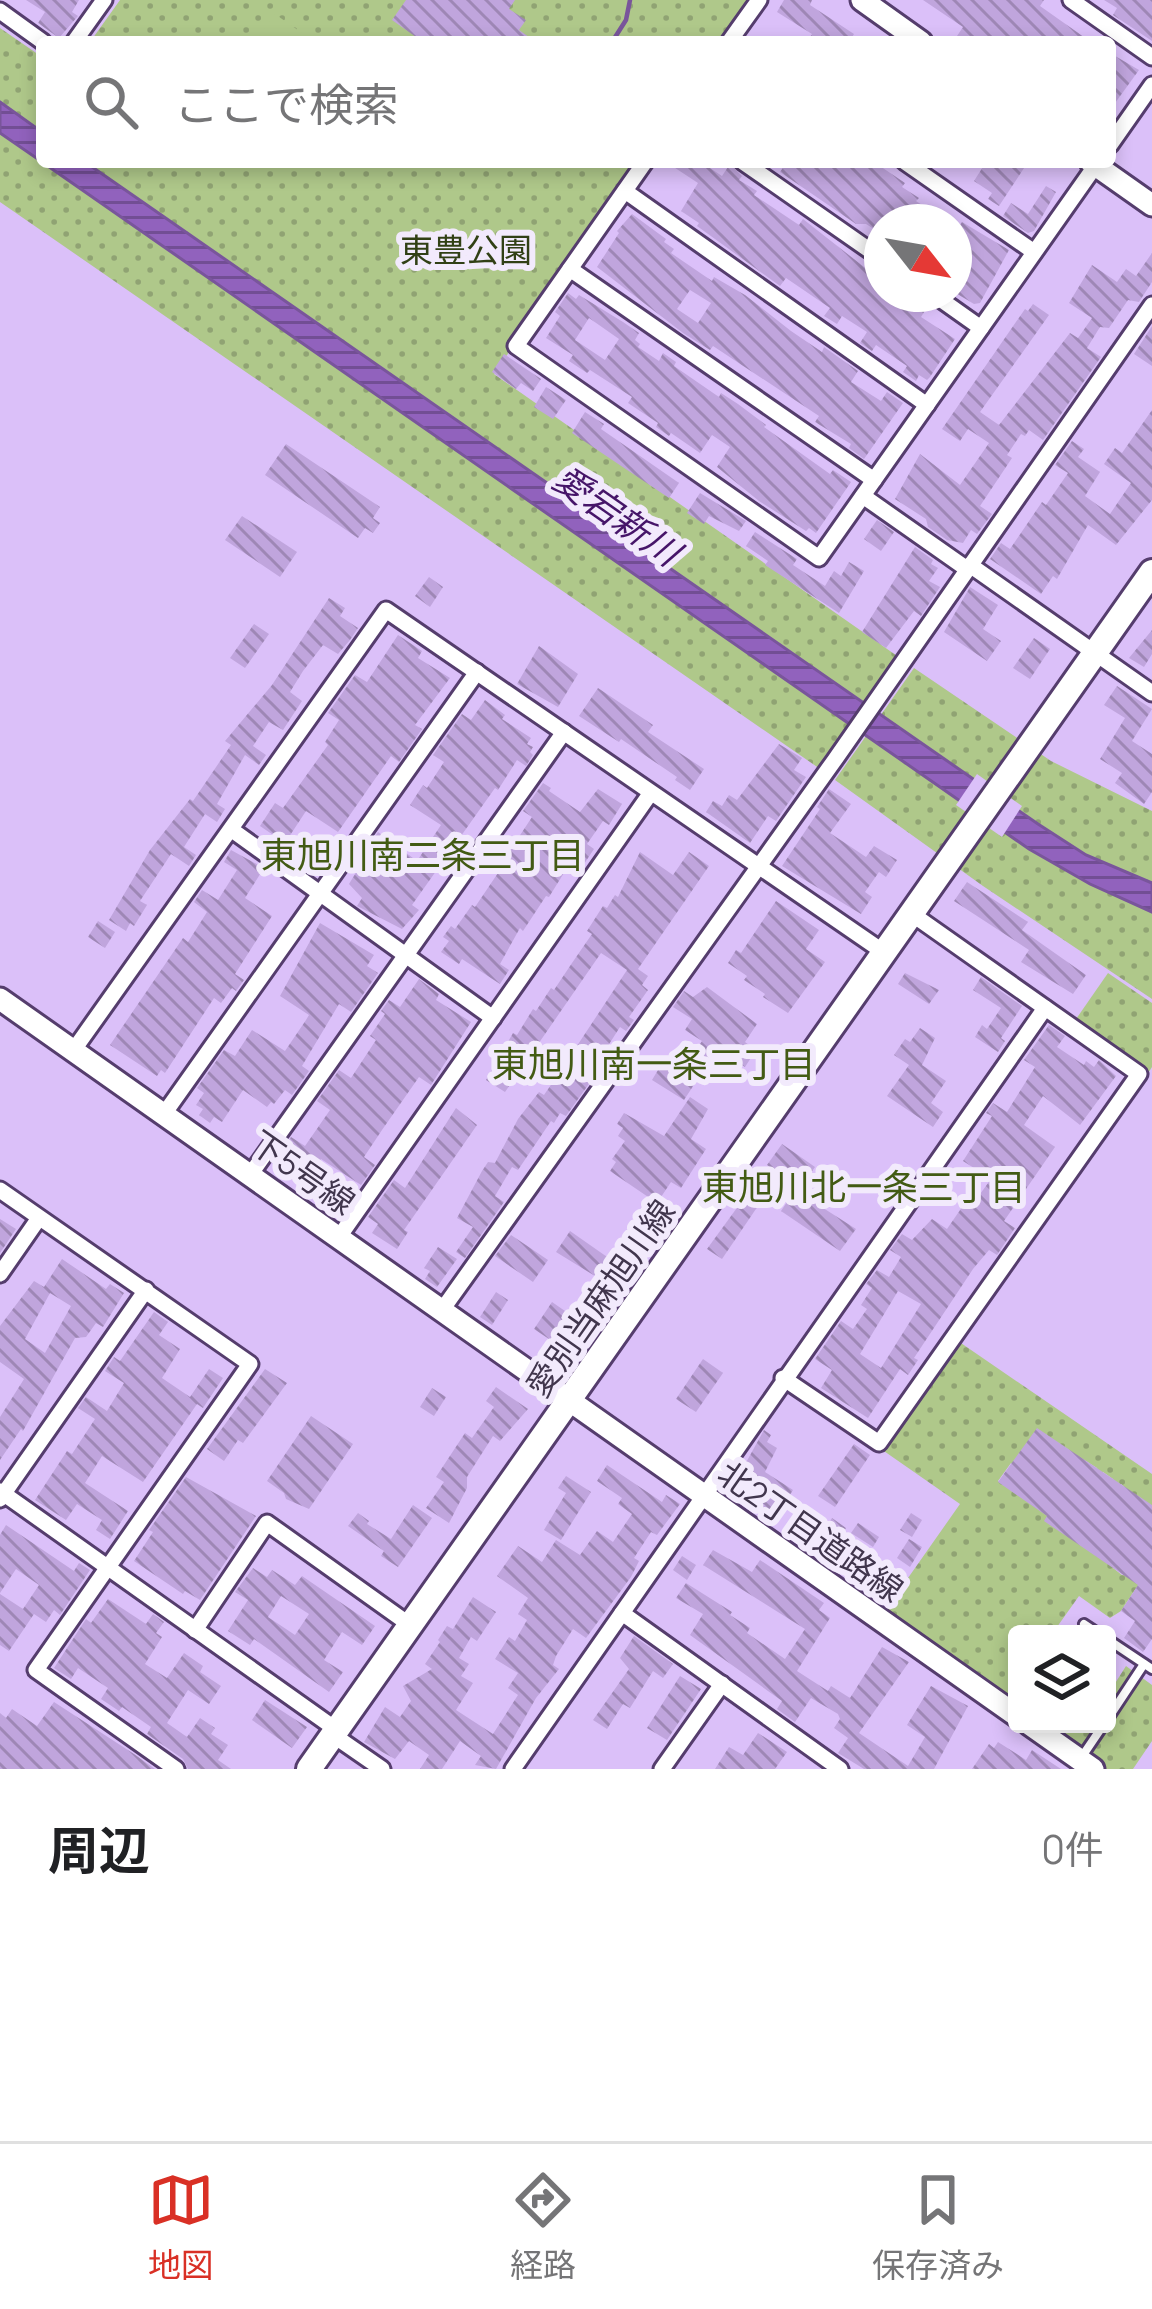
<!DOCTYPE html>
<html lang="ja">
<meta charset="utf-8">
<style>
:root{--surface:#fff;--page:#f6f6f6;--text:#202124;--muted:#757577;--line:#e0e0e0;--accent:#d93025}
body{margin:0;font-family:Manrope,"Noto Sans JP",sans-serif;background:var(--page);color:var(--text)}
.controls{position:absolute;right:36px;bottom:36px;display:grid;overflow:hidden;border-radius:12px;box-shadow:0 6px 18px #0003}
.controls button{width:108px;height:108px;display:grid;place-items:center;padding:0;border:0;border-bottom:3px solid var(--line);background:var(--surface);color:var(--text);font:60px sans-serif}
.compass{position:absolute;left:864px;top:204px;width:108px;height:108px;border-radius:50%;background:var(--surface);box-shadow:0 6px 18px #0003;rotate:121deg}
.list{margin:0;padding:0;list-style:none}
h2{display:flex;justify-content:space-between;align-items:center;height:156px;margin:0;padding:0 48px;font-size:51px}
h2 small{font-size:39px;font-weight:400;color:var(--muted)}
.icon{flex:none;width:66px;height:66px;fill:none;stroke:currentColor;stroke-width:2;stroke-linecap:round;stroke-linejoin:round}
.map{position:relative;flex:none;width:1152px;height:1769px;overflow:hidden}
.search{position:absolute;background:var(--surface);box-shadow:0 6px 18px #0003;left:36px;right:36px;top:36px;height:132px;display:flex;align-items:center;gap:30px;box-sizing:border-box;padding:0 42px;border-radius:12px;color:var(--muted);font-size:45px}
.sheet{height:372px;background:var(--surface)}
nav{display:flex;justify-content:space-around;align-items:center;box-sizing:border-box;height:168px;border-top:3px solid var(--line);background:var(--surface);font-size:33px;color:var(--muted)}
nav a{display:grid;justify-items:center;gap:6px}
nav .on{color:var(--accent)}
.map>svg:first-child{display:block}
</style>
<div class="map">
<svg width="1152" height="1769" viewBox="0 0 1152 1769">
<defs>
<pattern id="grass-dots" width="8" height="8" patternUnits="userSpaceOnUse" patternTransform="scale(3)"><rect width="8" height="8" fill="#afc88a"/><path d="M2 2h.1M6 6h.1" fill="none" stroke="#90a373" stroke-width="1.8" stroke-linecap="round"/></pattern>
<pattern id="water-rules" width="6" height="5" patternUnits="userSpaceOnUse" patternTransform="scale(3)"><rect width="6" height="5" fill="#9162bd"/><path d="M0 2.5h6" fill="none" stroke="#724e94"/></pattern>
<pattern id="building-back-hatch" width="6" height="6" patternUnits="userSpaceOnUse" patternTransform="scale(3)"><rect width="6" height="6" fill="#c0a5dd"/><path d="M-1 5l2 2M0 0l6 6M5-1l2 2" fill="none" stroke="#9e87b5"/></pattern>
</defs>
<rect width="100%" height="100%" fill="#dbc0f9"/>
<g fill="url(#grass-dots)">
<polygon points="120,0 751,0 723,42 90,42"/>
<polygon points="0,28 42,57 42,162 640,162 494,374 900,658 823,771 0,202"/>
<polygon points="914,668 1051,761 1152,811 1152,999 983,886 835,780"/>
<polygon points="1108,973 1152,1003 1152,1067 1147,1075 1074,1022"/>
<polygon points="958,1341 1152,1474 1152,1510 1121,1484 1117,1489 1113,1479 1103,1472 1099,1477 1097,1468 1086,1461 1021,1469 1011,1463 998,1481 1117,1561 1113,1568 1122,1575 1144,1576 1121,1611 1110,1618 1079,1596 1052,1634 1017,1634 1017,1710 882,1615 960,1504 881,1449"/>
<polygon points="1126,1666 1152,1685 1152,1741 1133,1769 1100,1769 1036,1724 1072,1724 1082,1731 1088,1724 1107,1724 1107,1696"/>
</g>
<polygon fill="#afc88a" points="275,14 315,42 255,42"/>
<g fill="url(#water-rules)" stroke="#79559b" stroke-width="3">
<polygon points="0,102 42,132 42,162 0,133"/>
<polygon points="42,162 85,162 1038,824 1086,855 1152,883 1152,912 1090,884 1029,849"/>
</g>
<polygon fill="#dbc0f9" points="977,774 1022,806 1002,837 956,805"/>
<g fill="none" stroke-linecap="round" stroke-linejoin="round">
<polyline stroke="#79559b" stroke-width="4.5" points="612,42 626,20 630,0"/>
</g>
<g fill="url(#building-back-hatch)" fill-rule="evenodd">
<polygon points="26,0 79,0 72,12 78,16 59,38 38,23 45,12"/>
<polygon points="406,0 515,0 509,9 526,20 519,30 536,42 423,42 392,20"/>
<polygon points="784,0 812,0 810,5 854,34 849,42 807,42 812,34 777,12"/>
<polygon points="923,0 1044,0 1040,6 1091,42 998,42 990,37 987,42 967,42 957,36 963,27"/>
<polygon points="1104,0 1152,0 1152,41 1113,15 1117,8"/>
<polygon points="1110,53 1139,70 1110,110"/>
<polygon points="666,162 701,162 722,176 730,164 742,176 739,180 757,191 754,195 799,225 803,219 873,274 871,278 882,285 882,294 895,294 906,301 908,298 926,309 921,317 955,339 930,377 927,380 919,375 916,381 903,372 907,366 876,345 872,351 860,343 867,332 842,316 837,324 824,316 830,308 786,278 780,286 697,226 699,223 681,211 698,183"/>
<polygon points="787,162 824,162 833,167 837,162 874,162 905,183 902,187 919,198 916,201 948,222 882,222 882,234 866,224 856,224 780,172"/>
<polygon points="986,162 1028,162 999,206 988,199 992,193 974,181"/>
<polygon points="1046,186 1056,192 1034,231 1028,233 1003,216 1011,203 1028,214"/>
<path d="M632 214 666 239 664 242 674 249 671 253 712 281 714 277 745 295 791 331 822 352 824 347 858 371 851 382 881 401 887 392 903 403 864 459 849 448 851 444 815 422 819 416 713 346 710 350 683 333 597 267 619 233 617 231ZM690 290 711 303 698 323 677 309Z"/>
<polygon points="962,222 1009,250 980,303 974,304 954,292 954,235"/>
<polygon points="1152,253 1152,282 1139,302 1128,300 1109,328 1100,327 1087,348 1101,357 1043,440 1029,430 1025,436 1021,434 1007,455 1012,458 980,506 992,514 977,534 971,530 963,543 947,540 928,527 926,519 895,499 920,454 960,485 989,443 968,429 960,441 942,429 1025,309 1028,311 1033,304 1049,315 980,412 999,425 1070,333 1078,338 1092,318 1069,303 1092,265 1117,282 1126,269 1136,276"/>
<path d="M568 293 576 299 579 295 623 322 639 333 635 340 640 344 638 347 659 361 663 353 676 362 674 366 719 397 721 393 738 404 766 425 764 427 830 474 833 470 851 482 816 533 809 528 806 531 759 501 717 467 730 447 712 435 700 453 671 433 669 436 656 427 658 423 628 403 632 397 590 370 587 373 569 361 573 355 546 338 560 316 555 312ZM589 318 619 339 605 360 575 340Z"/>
<polygon points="1152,326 1152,366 1134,354"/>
<polygon points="504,354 541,379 533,391 521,383 516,389 492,372"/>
<polygon points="546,387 566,400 553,419 534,407"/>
<polygon points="1152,410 1152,500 1116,545 1088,525 1057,579 1053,576 1041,594 990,559 1001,543 1010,549 1042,502 1046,505 1068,473 1055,465 1072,441 1084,449 1078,457 1100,472 1085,496 1110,514 1131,483 1104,464 1115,448 1122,453"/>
<polygon points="585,412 604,424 601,429 679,483 669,498 572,433"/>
<polygon points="286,444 380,507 373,518 380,523 373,533 365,528 358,538 265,475"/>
<polygon points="700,493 746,521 739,531 709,516 704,524 687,513"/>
<polygon points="242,516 297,552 280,577 225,540"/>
<polygon points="877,520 894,532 881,551 864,539"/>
<polygon points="755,532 797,559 793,565 825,586 834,571 841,576 849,562 864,571 839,613 765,565 768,561 746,546"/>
<polygon points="915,547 933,560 931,564 938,568 929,581 940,587 921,616 914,611 886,648 862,632"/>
<polygon points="429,577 443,587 430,607 415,596"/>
<polygon points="970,587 998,605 983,629 1001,641 987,661 944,632"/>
<polygon points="329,598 345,608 340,616 358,628 350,640 338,654 323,645 303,671 290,692 302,701 283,730 269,722 253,746 266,755 259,765 245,755 217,804 225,809 217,822 205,814 184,847 196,855 189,866 171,854 140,901 147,905 134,926 130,923 126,931 109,920 150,850 190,799 193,801 231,745 225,741 272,685"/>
<polygon points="254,624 269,634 245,668 230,658"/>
<polygon points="1152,630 1152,654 1144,667 1129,658"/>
<polygon points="398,635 422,651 418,658 450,678 415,725 422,729 399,762 391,756 338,832 306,811 285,843 260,826 275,803 283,808 328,745 325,742 339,720 328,713 355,675 367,682"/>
<polygon points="1034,638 1050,649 1030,679 1013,668"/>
<polygon points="539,646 578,674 558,707 517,684"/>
<polygon points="1117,686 1152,709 1132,741 1152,754 1152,792 1144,804 1115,783 1122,773 1100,759 1125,718 1104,705"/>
<polygon points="598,688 653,725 648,732 704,769 690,790 675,780 677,777 621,739 619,742 579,716"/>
<polygon points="485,700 505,715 502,719 531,738 527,744 533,747 530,752 533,755 526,766 517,760 498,790 495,788 412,905 419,910 402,929 357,906 362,898 349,884 363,861 360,859 378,832 417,861 441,825 410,805 423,785 427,788 444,762 433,755 462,714 471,720"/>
<polygon points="779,744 802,758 794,770 806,777 776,821 768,816 750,843 706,812 713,801 722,806 729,795 737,800"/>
<polygon points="543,783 551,788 549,791 580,812 598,789 622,804 609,825 603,821 587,844 594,849 582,867 572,860 549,897 546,896 523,931 520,928 500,964 509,970 500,984 462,959 459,964 441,952 449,941 443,937 451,926 455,929 472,905 475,907 498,873 485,864 492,854 503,861 532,817 523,811"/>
<polygon points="829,789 851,804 830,833 866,857 874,846 897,860 886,877 879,872 865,892 872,897 861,914 782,866 820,809 817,807"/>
<polygon points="231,850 264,868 245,898 272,916 235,974 244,980 236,991 232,988 221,1003 214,998 165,1073 161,1070 157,1076 110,1045 183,938 188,942 207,912 194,902 202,890 218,900 237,870 224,862"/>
<polygon points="640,852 673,875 689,852 709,866 638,969 648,976 642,985 648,990 629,1017 634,1020 626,1031 620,1027 606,1049 601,1045 586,1068 596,1074 566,1116 560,1113 554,1123 551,1121 518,1170 512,1167 495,1196 504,1202 465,1258 456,1252 473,1227 457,1218 482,1171 488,1162 495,1163 518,1119 539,1092 544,1095 559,1073 555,1070 564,1055 569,1058 627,970 601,953 505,1092 486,1080 513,1033 517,1035 533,1009 536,1011 551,988 554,990 572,963 592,934 587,931 603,906 607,908 615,895 618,897"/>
<polygon points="967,882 1028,922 1022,930 1086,975 1073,994 1021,962 1029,950 954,901"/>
<polygon points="776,901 819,930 806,949 825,962 788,1013 763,997 765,994 744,980 747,976 728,963 736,950 741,953"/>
<polygon points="98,921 115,932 105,948 88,937"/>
<polygon points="320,923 374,955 367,966 378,973 351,1012 339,1004 302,1066 309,1071 292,1095 285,1090 274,1104 271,1102 267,1107 243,1090 222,1122 214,1117 210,1123 199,1115 203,1109 196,1105 204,1093 197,1088 224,1050 235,1056 252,1030 285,1051 306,1020 309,1015 280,996"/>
<polygon points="905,973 939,990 929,1004 898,984"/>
<polygon points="981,977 1022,1006 1001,1038 1005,1041 998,1052 975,1037 982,1025 987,1029 1001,1008 973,990"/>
<polygon points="419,979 439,994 436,1000 471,1022 431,1085 419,1077 382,1130 364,1157 375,1165 361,1185 321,1159 303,1187 285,1175 294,1158 282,1150 291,1137 305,1146 330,1110 317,1101 339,1070 351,1078 376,1040 370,1036 385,1014 381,1011 389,1000 400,1007"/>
<polygon points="707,987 757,1024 745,1042 756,1050 745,1067 725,1054 708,1079 701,1074 684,1100 652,1080 661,1065 679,1076 702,1041 685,1030 692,1019 673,1007 684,991 693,997"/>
<path d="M1049 1025 1065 1036 1057 1047 1084 1065 1086 1061 1094 1067 1099 1060 1116 1076 1080 1125 1043 1096 1024 1125 1055 1147 1004 1221 1015 1228 997 1255 989 1250 973 1269 914 1358 918 1360 908 1375 900 1369 868 1418 821 1388 832 1370 815 1359 841 1321 853 1329 867 1309 861 1305 872 1288 866 1284 877 1270 889 1277 901 1257 890 1250 902 1234 912 1240 932 1219 947 1229 969 1197 975 1201 991 1179 963 1161 992 1116 986 1113 993 1103 1007 1112 1035 1067 1024 1060ZM898 1291 921 1304 881 1368 860 1354Z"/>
<polygon points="920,1028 935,1038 922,1065 946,1081 931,1103 943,1112 933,1127 887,1096 909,1065 894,1055 905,1039 910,1042"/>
<polygon points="690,1097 708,1109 691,1139 706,1149 681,1188 671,1182 657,1203 610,1171 616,1162 612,1159 625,1141 618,1136 623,1128 617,1124 624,1113 664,1136"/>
<polygon points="456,1108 477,1125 404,1230 408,1232 397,1249 372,1233 378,1224 368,1217 394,1180 405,1188"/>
<polygon points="782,1144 815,1167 800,1188 767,1165"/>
<polygon points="795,1190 856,1229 840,1251 781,1211"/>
<polygon points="747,1194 760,1203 722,1259 707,1249"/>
<polygon points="0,1219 16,1229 0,1253"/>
<polygon points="570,1231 620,1266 608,1284 556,1252"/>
<polygon points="511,1235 548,1260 533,1282 495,1256"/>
<polygon points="438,1247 457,1259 437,1287 425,1279 430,1271 424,1268"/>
<path d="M62 1259 106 1289 110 1284 124 1293 103 1327 96 1323 86 1337 75 1338 23 1431 21 1429 0 1460V1417L24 1379 0 1362V1326L34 1281 44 1287ZM50 1293 71 1306 45 1353 25 1339Z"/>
<polygon points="496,1292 508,1300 492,1325 480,1317"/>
<polygon points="552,1302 565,1311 561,1318 572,1325 558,1345 534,1329"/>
<polygon points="154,1312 168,1322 159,1335 180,1349 162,1378 190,1397 209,1369 223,1378 203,1408 197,1404 143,1482 102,1456 85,1483 128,1511 110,1539 96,1530 102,1520 77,1504 66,1520 35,1500 67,1451 72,1454 95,1419 78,1408 86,1397 107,1411 124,1383 105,1371 114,1357 120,1361"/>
<polygon points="703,1359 723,1373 696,1412 676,1399"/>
<polygon points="265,1369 287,1383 243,1443 238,1440 224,1461 207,1449"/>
<polygon points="496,1387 528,1409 500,1441 493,1436 467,1477 467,1488 449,1523 426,1508 444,1482 436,1477 465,1433 472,1438 494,1407 486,1401"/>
<polygon points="432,1388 446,1397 434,1416 420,1407"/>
<polygon points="311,1416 353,1444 309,1509 286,1499 284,1493 267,1481"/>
<polygon points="1037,1428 1152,1505 1152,1639 1143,1652 1124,1638 1135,1621 1121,1611 1138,1585 1044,1521 1047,1516 998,1482"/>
<polygon points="764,1430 771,1435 767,1442 777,1448 765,1472 793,1490 775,1518 733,1486"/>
<polygon points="854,1444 870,1455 835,1507 818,1496"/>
<polygon points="607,1465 662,1502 666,1495 680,1504 657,1535 651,1532 634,1558 639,1561 631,1577 586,1638 573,1629 556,1656 553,1665 559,1669 536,1698 496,1769 475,1765 481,1756 460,1741 442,1769 420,1769 429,1755 409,1741 395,1759 364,1742 385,1707 400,1717 411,1701 403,1686 432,1669 425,1664 440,1642 438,1640 447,1626 453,1629 473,1597 496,1612 477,1641 471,1637 459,1658 469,1664 461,1676 473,1683 456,1710 493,1734 518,1695 508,1688 518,1673 495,1659 509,1637 515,1641 527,1620 518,1614 528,1598 497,1576 518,1546 542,1562 556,1540 580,1555 597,1531 613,1542 632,1514 618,1504 622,1498 597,1481"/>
<polygon points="566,1476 591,1492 561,1540 544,1530 566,1493 558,1488"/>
<polygon points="186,1477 256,1516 200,1600 185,1591 183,1594 134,1561 153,1532 149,1530"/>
<polygon points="413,1505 432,1518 398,1567 381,1556 384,1551 348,1526 358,1513 369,1521 367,1524 391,1539"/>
<polygon points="911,1513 922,1520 912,1537 900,1530"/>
<polygon points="832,1518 846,1528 829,1553 815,1544"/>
<polygon points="858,1523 879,1537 873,1547 851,1533"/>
<polygon points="6,1525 74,1571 79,1563 90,1570 60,1615 54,1610 46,1622 34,1614 9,1651 0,1645 0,1594 23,1609 39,1585 16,1569 0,1593 0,1535"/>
<polygon points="909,1539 922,1547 910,1567 897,1558"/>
<polygon points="713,1550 752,1572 760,1560 824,1603 819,1610 830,1618 797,1671 828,1691 831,1686 850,1698 882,1647 909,1662 859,1733 908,1766 925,1737 907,1725 931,1686 968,1706 934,1769 864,1769 838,1753 848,1738 834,1728 840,1719 838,1714 811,1698 795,1722 777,1709 782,1701 690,1635 703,1614 676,1598 686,1583 732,1612 730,1615 750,1628 747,1633 785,1659 805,1629 703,1565"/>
<polygon points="682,1556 696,1565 687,1580 673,1570"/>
<path d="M253 1568 267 1577 272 1570 295 1585 302 1576 375 1626 362 1645 342 1632 324 1660 343 1672 329 1692 254 1639 250 1645 228 1631 248 1600 235 1592ZM281 1596 309 1614 295 1635 268 1617Z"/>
<polygon points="108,1599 146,1624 153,1614 164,1622 156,1633 162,1637 145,1664 167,1678 184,1653 203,1666 200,1672 221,1686 209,1704 188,1690 167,1723 187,1737 200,1718 215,1728 211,1734 228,1745 218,1760 231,1769 188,1769 183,1759 147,1734 151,1727 122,1707 119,1711 101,1699 108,1688 78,1668 71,1679 54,1668 86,1619 91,1623"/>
<polygon points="634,1636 673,1664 663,1678 653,1671 630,1708 623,1704 607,1729 593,1720 629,1669 620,1658"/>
<polygon points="680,1676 701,1689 667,1740 647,1728"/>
<polygon points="265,1700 307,1727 292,1748 252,1720"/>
<polygon points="54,1702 134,1754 155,1769 0,1769 0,1713 6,1718 12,1709 37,1726"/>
<polygon points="758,1733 787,1752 775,1769 715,1769 729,1747 743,1755"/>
<polygon points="998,1742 1026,1760 1032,1750 1061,1769 972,1769 989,1744 994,1748"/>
</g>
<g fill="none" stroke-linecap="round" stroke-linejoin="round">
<g stroke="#553d6d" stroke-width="14">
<g id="lane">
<polyline points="1084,1624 1099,1634"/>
<polyline points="1107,1639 1152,1669"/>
<polyline points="1107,1720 1144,1664"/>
<polyline points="1081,1758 1104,1724"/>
</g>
</g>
<g stroke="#553d6d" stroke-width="21">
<g id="street">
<polyline points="1071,0 1152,57"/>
<polyline points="0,11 43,42"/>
<polyline points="74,42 104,0"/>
<polyline points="729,42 759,0"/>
<polyline points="1110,145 1152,85"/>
<polyline points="645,162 516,346 819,558 1098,162"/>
<polyline points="743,162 882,259"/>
<polyline points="905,162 1034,252"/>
<polyline points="625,191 927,405"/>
<polyline points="570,269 874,480"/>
<polyline points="933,294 981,328"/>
<polyline points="863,496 967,569"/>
<polyline points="970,565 1152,693"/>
<polyline points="232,830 493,1018"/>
<polyline points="73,1051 386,610 885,953"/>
<polyline points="164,1114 477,672"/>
<polyline points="250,1175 564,732"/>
<polyline points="0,1190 250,1364 36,1670 176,1769"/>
<polyline points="339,1237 650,794"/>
<polyline points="0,1274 39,1218"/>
<polyline points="442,1310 834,761 1152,305"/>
<polyline points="783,1378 879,1443 1139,1074 912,914"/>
<polyline points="0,1491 337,1730"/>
<polyline points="0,1499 146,1290"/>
<polyline points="622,1613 840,1769"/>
<polyline points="195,1630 267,1523 410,1625"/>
<polyline points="333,1735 382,1769"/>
<polyline points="513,1769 1045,1008"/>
<polyline points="662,1769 722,1684"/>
</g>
</g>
<g stroke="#553d6d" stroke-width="27">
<g id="secondary">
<polyline points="862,0 921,42"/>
<polyline points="1091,162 1152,205"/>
<polyline points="0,999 1017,1716"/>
<polyline points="1029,1724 1093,1769"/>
</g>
</g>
<g stroke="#553d6d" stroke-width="30">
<polyline id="primary" points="309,1769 1152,572"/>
</g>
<use href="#lane" stroke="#fff" stroke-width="8"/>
<use href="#street" stroke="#fff" stroke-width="15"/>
<use href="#secondary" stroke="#fff" stroke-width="21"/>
<use href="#primary" stroke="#fff" stroke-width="24"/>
</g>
<g text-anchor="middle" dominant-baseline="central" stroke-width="12" stroke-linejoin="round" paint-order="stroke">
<g font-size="33" fill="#314015" stroke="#f2eafc">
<text x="466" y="249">東豊公園</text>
</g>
<g font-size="33" fill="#41364d" stroke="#f2eafc">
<text transform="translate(303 1172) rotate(35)">下5号線</text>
<text transform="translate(600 1298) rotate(-55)">愛別当麻旭川線</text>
<text transform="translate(811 1531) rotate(35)">北2丁目道路線</text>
</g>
<g font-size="36" font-style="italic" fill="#461569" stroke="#f2eafc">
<text transform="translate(617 515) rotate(35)">愛宕新川</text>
</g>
<g font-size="36" fill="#435b14" stroke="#f2eafc">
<text x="423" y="854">東旭川南二条三丁目</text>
<text x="654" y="1063">東旭川南一条三丁目</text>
<text x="864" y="1186">東旭川北一条三丁目</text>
</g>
</g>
</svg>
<div class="controls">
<button><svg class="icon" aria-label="layers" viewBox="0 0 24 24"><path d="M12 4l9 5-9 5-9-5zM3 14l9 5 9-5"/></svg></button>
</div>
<svg class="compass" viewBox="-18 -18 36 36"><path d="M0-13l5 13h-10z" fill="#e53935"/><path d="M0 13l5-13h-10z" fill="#757577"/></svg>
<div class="search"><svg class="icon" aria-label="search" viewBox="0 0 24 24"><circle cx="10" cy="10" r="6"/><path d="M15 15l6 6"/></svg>ここで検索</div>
</div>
<section class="sheet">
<h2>周辺<small>0件</small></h2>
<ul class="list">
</ul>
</section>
<nav>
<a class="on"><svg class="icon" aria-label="map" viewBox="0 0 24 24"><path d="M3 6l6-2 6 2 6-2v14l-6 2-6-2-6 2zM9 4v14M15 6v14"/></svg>地図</a>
<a><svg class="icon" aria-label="directions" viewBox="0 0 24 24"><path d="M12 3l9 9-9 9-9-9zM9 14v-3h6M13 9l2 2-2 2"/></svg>経路</a>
<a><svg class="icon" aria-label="saved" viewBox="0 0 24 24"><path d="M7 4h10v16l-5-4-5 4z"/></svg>保存済み</a>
</nav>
